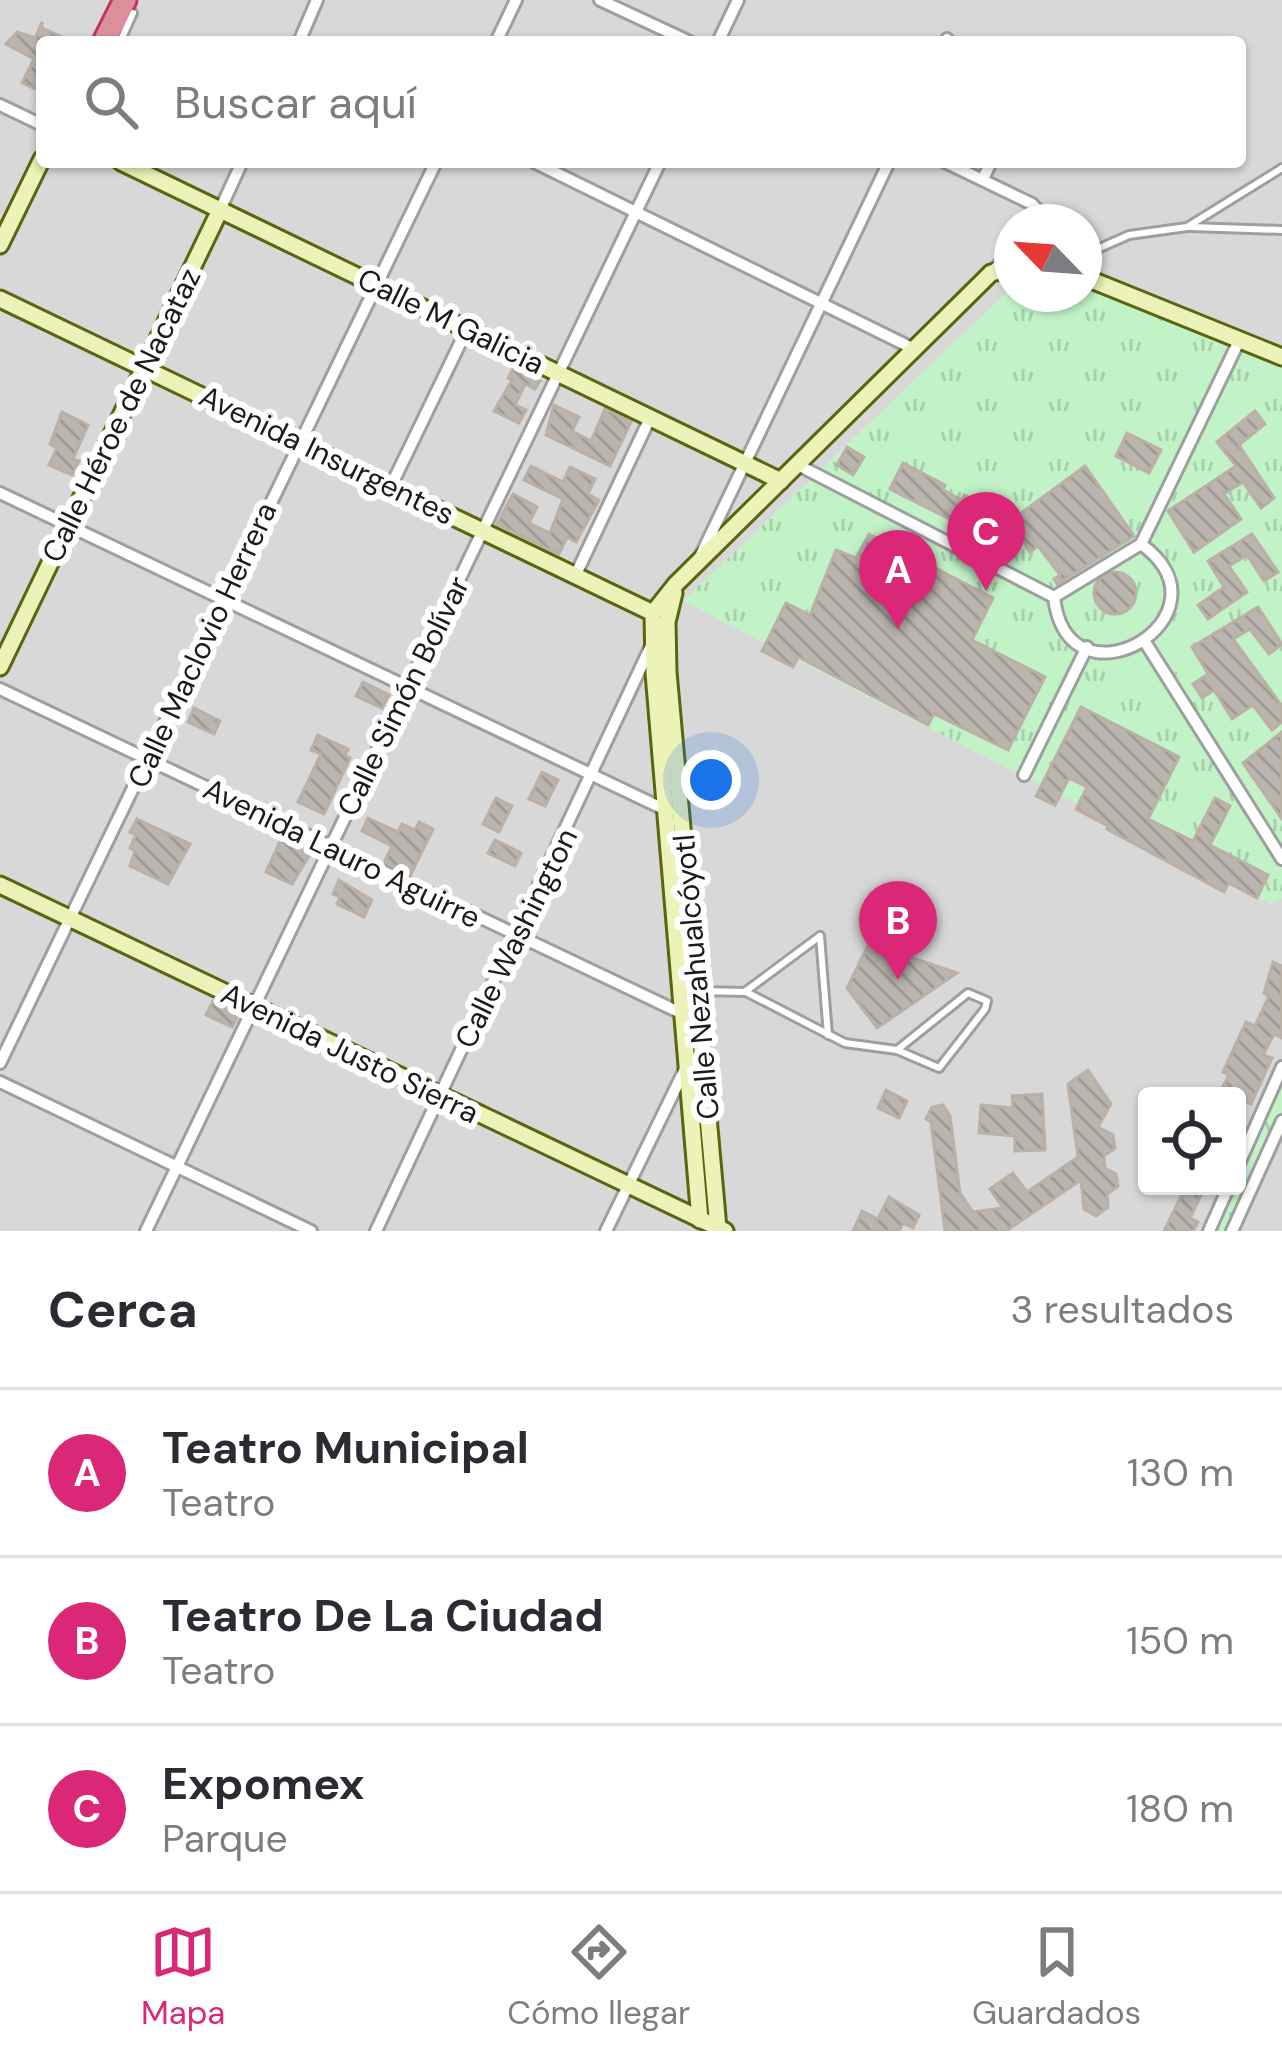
<!DOCTYPE html>
<html lang="es">
<meta charset="utf-8">
<style>
:root{--surface:#fff;--page:#f7f7f7;--text:#2b2b33;--muted:#7c7c81;--line:#e1e1e2;--accent:#db2777}
body{margin:0;font-family:"DM Sans",sans-serif;background:var(--page);color:var(--text)}
.controls{position:absolute;right:36px;bottom:36px;display:grid;overflow:hidden;border-radius:12px;box-shadow:0 3px 9px #0004}
.controls button{width:108px;height:108px;display:grid;place-items:center;padding:0;border:0;border-bottom:3px solid var(--line);background:var(--surface);color:var(--text);font:60px sans-serif}
.compass{position:absolute;left:994px;top:204px;width:108px;height:108px;border-radius:50%;background:var(--surface);box-shadow:0 3px 9px #0004;rotate:295deg}
.you{position:absolute;left:711px;top:780px;width:42px;height:42px;margin:-30px;border:9px solid #fff;border-radius:50%;background:#1a73e8;box-shadow:0 0 0 18px #1a73e833}
.badge{display:grid;place-items:center;width:78px;height:78px;border-radius:50%;background:var(--accent);color:#fff;font-size:39px;font-weight:700}
.pin{position:absolute;translate:-50% -99px;filter:drop-shadow(0 3px 6px #0008)}
.pin::after{content:'';position:absolute;top:63px;width:42px;height:36px;background:inherit;clip-path:polygon(0 0,100% 0,50% 100%)}
.list{margin:0;padding:0;list-style:none}
h2{display:flex;justify-content:space-between;align-items:center;height:156px;margin:0;padding:0 48px;font-size:51px}
h2 small{font-size:39px;font-weight:400;color:var(--muted)}
.list li{display:grid;grid-template-columns:78px 1fr auto;gap:36px;align-items:center;box-sizing:border-box;height:168px;padding:0 48px;border-top:3px solid var(--line)}
.list b{display:block;font-size:45px;white-space:nowrap}
.list p{margin:0;font-size:39px;white-space:nowrap;color:var(--muted)}
.list em{font-size:39px;font-style:normal;color:var(--muted)}
.icon{flex:none;width:66px;height:66px;fill:none;stroke:currentColor;stroke-width:2;stroke-linecap:round;stroke-linejoin:round}
.map{position:relative;flex:none;width:1282px;height:1231px;overflow:hidden}
.search{position:absolute;background:var(--surface);box-shadow:0 3px 9px #0004;left:36px;right:36px;top:36px;height:132px;display:flex;align-items:center;gap:30px;box-sizing:border-box;padding:0 42px;border-radius:12px;color:var(--muted);font-size:45px}
.sheet{height:660px;background:var(--surface)}
nav{display:flex;justify-content:space-around;align-items:center;box-sizing:border-box;height:168px;border-top:3px solid var(--line);background:var(--surface);font-size:33px;color:var(--muted)}
nav a{display:grid;justify-items:center;gap:6px}
nav .on{color:var(--accent)}
.map>svg:first-child{display:block}
</style>
<div class="map">
<svg width="1282" height="1231" viewBox="0 0 1282 1231">
<defs>
<pattern id="park-tufts" width="24" height="20" patternUnits="userSpaceOnUse" patternTransform="scale(3)"><rect width="24" height="20" fill="#c2f3c7"/><path d="M3 7l-1-3M5 7V3M7 7l1-3M15 17l-1-3M17 17v-4M19 17l1-3" fill="none" stroke="#a6d0aa"/></pattern>
<pattern id="building-back-hatch" width="6" height="6" patternUnits="userSpaceOnUse" patternTransform="scale(3)"><rect width="6" height="6" fill="#bbb5af"/><path d="M-1 5l2 2M0 0l6 6M5-1l2 2" fill="none" stroke="#a09b96"/></pattern>
</defs>
<rect width="100%" height="100%" fill="#ece9e2"/>
<path fill="#d9d8d8" fill-rule="evenodd" d="M0 0H1282V1231H0ZM42 42H1240V162H42ZM1012 222H1084V294H1012ZM1147 1096H1237V1186H1147Z"/>
<g fill="url(#park-tufts)">
<polygon points="1084,279 1282,357 1282,897 1271,904 683,601 1012,287 1012,294 1084,294"/>
<polygon points="1282,1079 1282,1111 1227,1231 1212,1231 1233,1186 1237,1186 1237,1177"/>
</g>
<g fill="url(#building-back-hatch)" stroke="#bcb0a6" stroke-width="3">
<polygon points="42,22 42,28 74,42 42,42 42,92 22,83 34,59 6,44 17,32 35,38"/>
<polygon points="514,367 540,381 535,389 525,384 515,405 526,410 519,423 494,411 512,380 508,378"/>
<polygon points="554,405 579,417 572,431 591,441 605,409 631,422 610,466 546,435"/>
<polygon points="1255,411 1265,424 1239,445 1274,498 1261,508 1243,482 1224,494 1241,519 1194,552 1168,511 1236,466 1217,442"/>
<polygon points="62,412 88,425 73,459 79,461 72,475 49,465 57,448 50,444"/>
<polygon points="1127,433 1161,450 1149,473 1116,456"/>
<polygon points="847,447 864,457 853,475 837,465"/>
<polygon points="903,463 945,485 943,490 962,500 964,495 1013,519 1085,466 1134,536 1057,584 1054,579 1060,575 1038,546 1030,552 1013,526 1003,546 890,489"/>
<polygon points="531,466 563,482 570,467 595,479 588,494 599,500 576,542 567,537 559,554 497,524 513,494 537,507 529,523 550,533 563,499 524,480"/>
<polygon points="869,534 993,598 972,640 1045,677 1008,750 934,714 928,725 798,657 793,667 762,651 786,603 810,615 836,550 856,558"/>
<polygon points="1252,534 1278,572 1264,581 1247,555 1229,566 1247,592 1208,619 1198,605 1224,587 1208,561"/>
<circle cx="1115" cy="593" r="21"/>
<polygon points="1258,607 1282,644 1269,654 1250,629 1233,639 1282,706 1282,722 1272,730 1253,705 1232,719 1214,690 1202,698 1193,684 1208,674 1192,647"/>
<polygon points="363,682 389,695 382,708 356,696"/>
<polygon points="1081,707 1179,757 1148,819 1193,841 1215,798 1230,806 1210,845 1268,875 1257,898 1229,883 1224,892 1107,829 1108,826 1076,809 1087,787 1069,778 1055,805 1036,796"/>
<polygon points="194,708 220,721 214,734 188,722"/>
<polygon points="1282,732 1282,819 1243,763"/>
<polygon points="318,735 348,749 345,756 350,758 324,814 298,802 321,754 311,750"/>
<polygon points="542,772 558,780 545,806 529,799"/>
<polygon points="496,798 512,806 499,832 483,824"/>
<polygon points="368,818 398,832 402,824 415,830 419,822 433,829 411,874 385,861 392,846 362,831"/>
<polygon points="137,819 190,844 168,884 130,866 135,851 130,848 136,835 130,832"/>
<polygon points="282,837 312,851 292,884 266,872"/>
<polygon points="495,840 521,853 515,866 488,853"/>
<polygon points="339,880 372,900 364,917 337,904 340,897 333,894"/>
<polygon points="869,943 957,973 877,1028 847,988"/>
<polygon points="1273,962 1282,966 1282,1038 1274,1034 1263,1055 1272,1058 1251,1104 1221,1090 1229,1075 1223,1072 1246,1022 1255,1026 1269,996 1264,993"/>
<polygon points="213,1001 239,1014 232,1027 206,1015"/>
<polygon points="1088,1070 1111,1104 1098,1127 1113,1135 1115,1148 1104,1156 1105,1168 1116,1174 1118,1186 1107,1194 1108,1207 1096,1216 1084,1209 1081,1180 1006,1231 945,1231 931,1122 926,1119 932,1107 943,1105 950,1116 960,1193 973,1212 1003,1208 990,1189 1013,1173 1027,1192 1078,1157 1068,1084"/>
<polygon points="886,1090 907,1101 899,1118 878,1108"/>
<polygon points="1042,1094 1045,1150 1015,1151 1015,1136 979,1133 981,1105 1013,1108 1012,1096"/>
<polygon points="1186,1186 1204,1189 1190,1218 1198,1222 1193,1231 1164,1231"/>
<polygon points="889,1197 919,1215 913,1228 903,1223 899,1231 853,1231 862,1211 878,1219"/>
</g>
<g fill="none" stroke-linecap="round" stroke-linejoin="round">
<g stroke="#9f9f9f" stroke-width="12">
<g id="lane">
<polyline points="120,42 133,13"/>
<polyline points="1190,227 1282,230"/>
<polyline points="1084,255 1129,235 1187,227 1282,168"/>
<polyline points="820,936 828,1035"/>
<polyline points="699,991 746,992 845,1043 897,1050 939,1068 985,1009 987,1001 968,993 897,1050"/>
<polyline points="746,991 820,936"/>
</g>
</g>
<g stroke="#9f9f9f" stroke-width="16">
<g id="street">
<polyline points="600,0 690,42"/>
<polyline points="299,42 317,0"/>
<polyline points="496,42 516,0"/>
<polyline points="718,42 738,0"/>
<polyline points="946,42 947,39"/>
<polyline points="0,105 42,125"/>
<polyline points="534,162 914,349"/>
<polyline points="945,162 1032,204 1049,222"/>
<polyline points="983,179 991,162"/>
<polyline points="220,210 242,162"/>
<polyline points="993,271 1012,250"/>
<polyline points="798,465 1054,597"/>
<polyline points="391,486 467,329"/>
<polyline points="0,493 668,811"/>
<path d="M1141 544C1240 616 1067 717 1054 597L1141 544 1240 339"/>
<polyline points="700,557 889,162"/>
<polyline points="576,574 651,416"/>
<polyline points="1145,642 1282,859"/>
<polyline points="0,689 685,1015"/>
<polyline points="1024,775 1087,647"/>
<polyline points="0,1063 436,162"/>
<polyline points="0,1082 311,1231"/>
<polyline points="1237,1168 1282,1067"/>
<polyline points="146,1231 660,162"/>
<polyline points="376,1231 651,646"/>
<polyline points="606,1231 686,1067"/>
<polyline points="1209,1231 1229,1186"/>
<polyline points="1232,1231 1282,1121"/>
</g>
</g>
<g stroke="#59650f" stroke-width="21">
<g id="secondary">
<polyline points="121,162 781,481"/>
<polyline points="0,245 42,159"/>
<polyline points="1084,277 1282,357"/>
<polyline points="0,299 653,613"/>
<polyline points="674,593 667,622 668,672 718,1228"/>
<polyline points="0,667 220,210"/>
<polyline points="0,885 725,1231"/>
<polyline points="700,1220 654,673 653,613 676,584 982,282 991,273 1012,268"/>
</g>
</g>
<g stroke="#c33561" stroke-width="27">
<polyline id="highway" points="104,42 125,0"/>
</g>
<use href="#lane" stroke="#fff" stroke-width="6"/>
<use href="#street" stroke="#fff" stroke-width="10"/>
<use href="#secondary" stroke="#edf2b9" stroke-width="15"/>
<use href="#highway" stroke="#dc909c" stroke-width="21"/>
</g>
<g text-anchor="middle" dominant-baseline="central" stroke-width="12" stroke-linejoin="round" paint-order="stroke">
<g font-size="30" fill="#1b1b1b" stroke="#fff">
<text transform="translate(451 321) rotate(26)">Calle M Galicia</text>
<text transform="translate(121 415) rotate(-64)">Calle Héroe de Nacataz</text>
<text transform="translate(327 455) rotate(26)">Avenida Insurgentes</text>
<text transform="translate(202 645) rotate(-65)">Calle Maclovio Herrera</text>
<text transform="translate(403 696) rotate(-64)">Calle Simón Bolívar</text>
<text transform="translate(342 853) rotate(26)">Avenida Lauro Aguirre</text>
<text transform="translate(516 938) rotate(-64)">Calle Washington</text>
<text transform="translate(696 977) rotate(-95)">Calle Nezahualcóyotl</text>
<text transform="translate(350 1053) rotate(26)">Avenida Justo Sierra</text>
</g>
</g>
</svg>
<div class="controls">
<button><svg class="icon" aria-label="locate" viewBox="0 0 24 24"><circle cx="12" cy="12" r="6"/><path d="M12 2v4M12 18v4M2 12h4M18 12h4"/></svg></button>
</div>
<svg class="compass" viewBox="-18 -18 36 36"><path d="M0-13l5 13h-10z" fill="#e53935"/><path d="M0 13l5-13h-10z" fill="#7c7c81"/></svg>
<div class="you"></div>
<div class="pin badge" style="left:898px;top:629px">A</div>
<div class="pin badge" style="left:898px;top:980px">B</div>
<div class="pin badge" style="left:986px;top:591px">C</div>
<div class="search"><svg class="icon" aria-label="search" viewBox="0 0 24 24"><circle cx="10" cy="10" r="6"/><path d="M15 15l6 6"/></svg>Buscar aquí</div>
</div>
<section class="sheet">
<h2>Cerca<small>3 resultados</small></h2>
<ul class="list">
<li><span class="badge">A</span><div><b>Teatro Municipal</b><p>Teatro</p></div><em>130 m</em></li>
<li><span class="badge">B</span><div><b>Teatro De La Ciudad</b><p>Teatro</p></div><em>150 m</em></li>
<li><span class="badge">C</span><div><b>Expomex</b><p>Parque</p></div><em>180 m</em></li>
</ul>
</section>
<nav>
<a class="on"><svg class="icon" aria-label="map" viewBox="0 0 24 24"><path d="M3 6l6-2 6 2 6-2v14l-6 2-6-2-6 2zM9 4v14M15 6v14"/></svg>Mapa</a>
<a><svg class="icon" aria-label="directions" viewBox="0 0 24 24"><path d="M12 3l9 9-9 9-9-9zM9 14v-3h6M13 9l2 2-2 2"/></svg>Cómo llegar</a>
<a><svg class="icon" aria-label="saved" viewBox="0 0 24 24"><path d="M7 4h10v16l-5-4-5 4z"/></svg>Guardados</a>
</nav>
